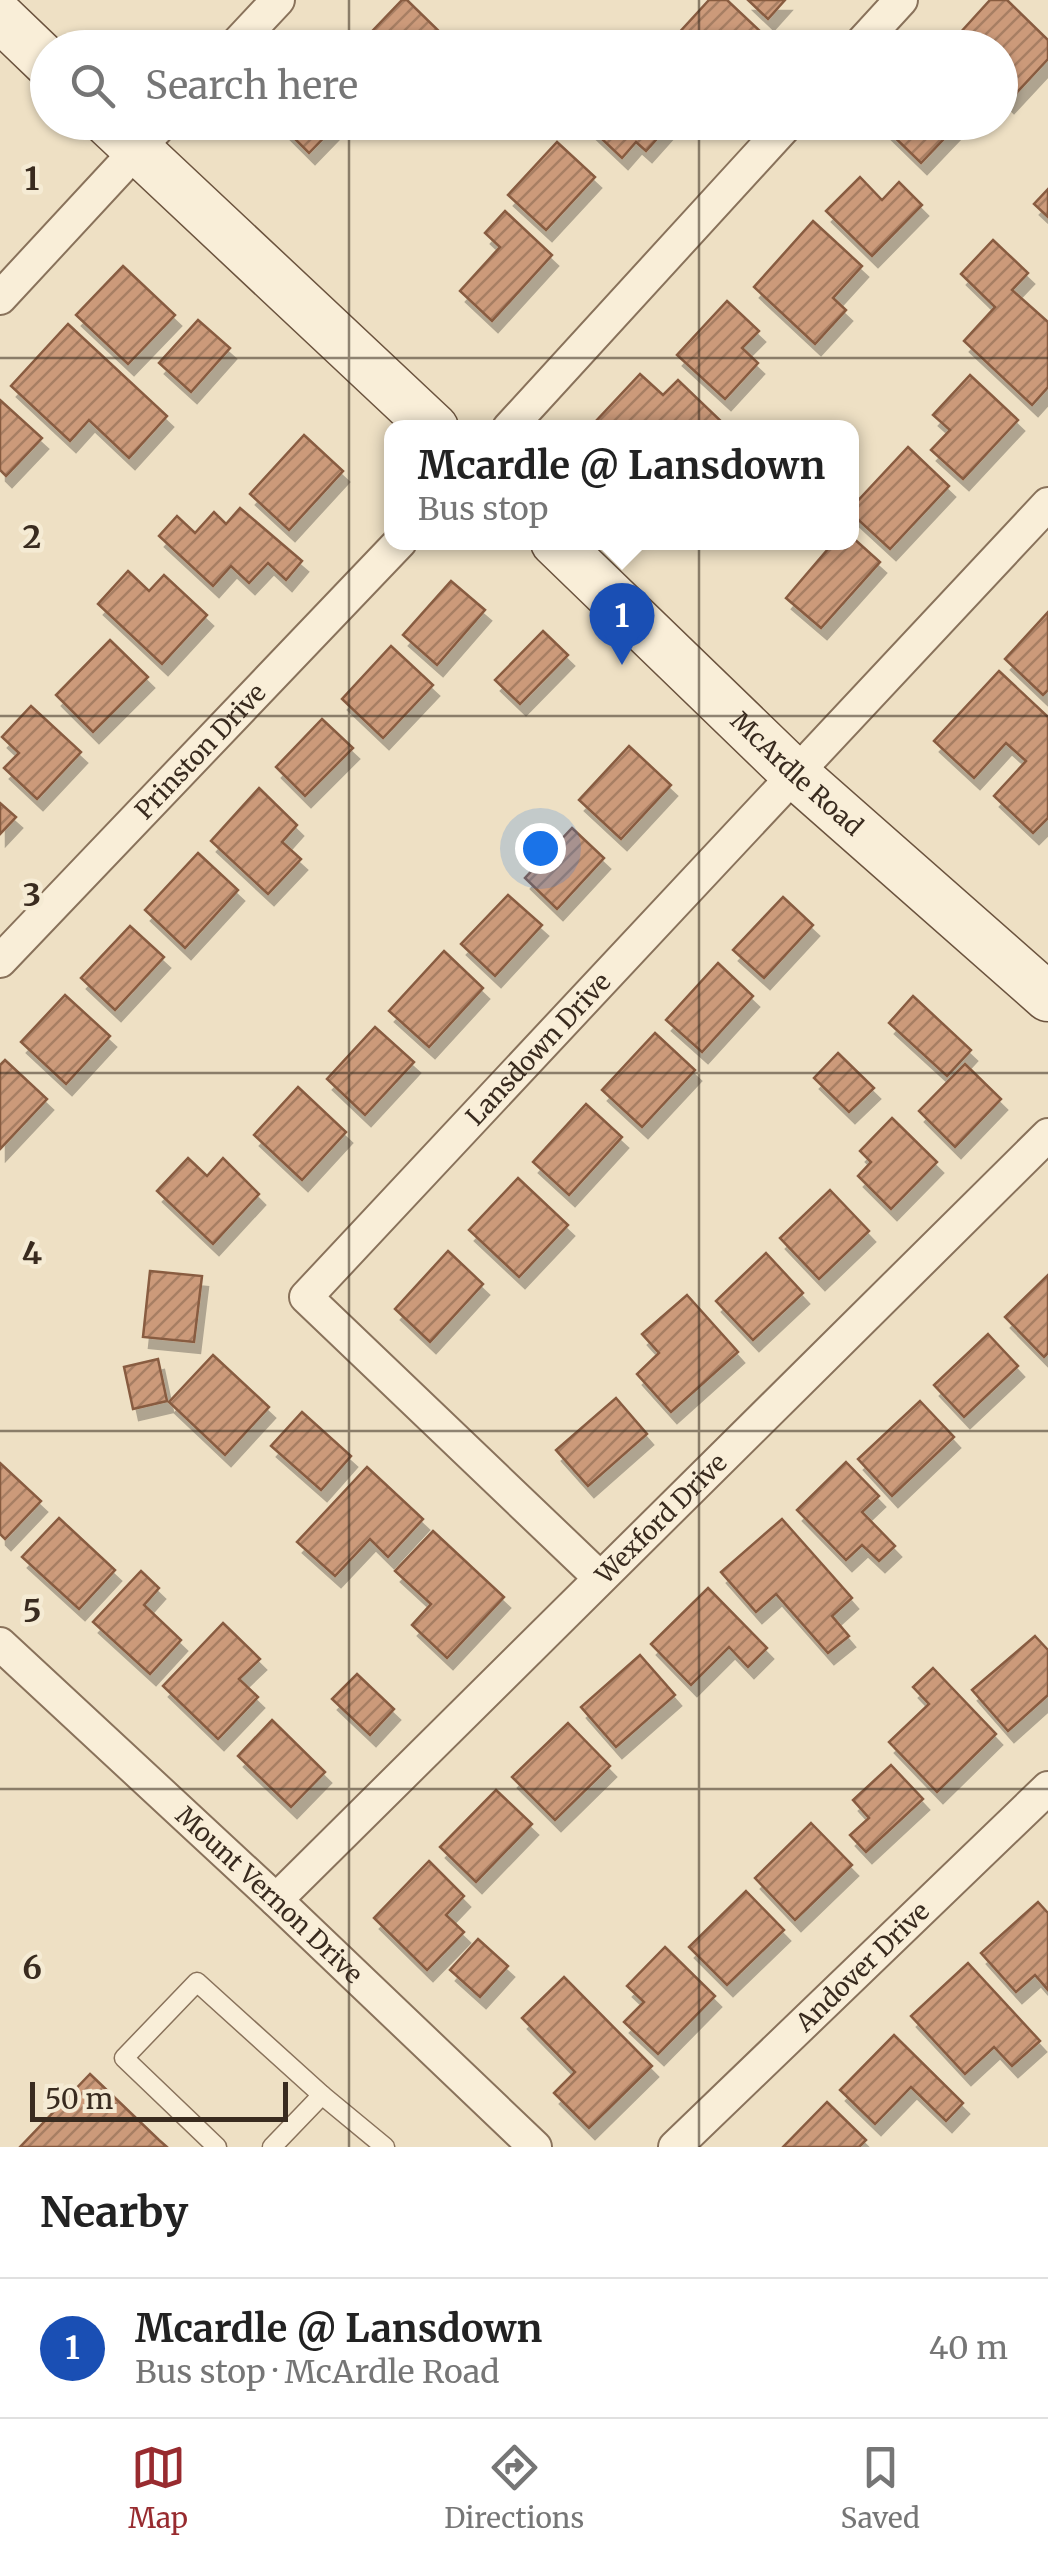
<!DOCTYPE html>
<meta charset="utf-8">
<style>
:root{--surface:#fff;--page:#f6f6f6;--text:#222;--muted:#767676;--line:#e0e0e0;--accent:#982b2f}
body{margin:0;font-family:Merriweather,serif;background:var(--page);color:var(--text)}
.scale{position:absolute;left:30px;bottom:25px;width:258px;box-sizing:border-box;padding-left:10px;border:5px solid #392b1f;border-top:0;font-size:28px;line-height:35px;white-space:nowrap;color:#392b1f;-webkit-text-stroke:8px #f5ebd4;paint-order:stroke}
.you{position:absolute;left:540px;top:848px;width:35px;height:35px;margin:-25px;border:8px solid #fff;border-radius:50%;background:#1a73e8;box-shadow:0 0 0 15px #1a73e833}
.badge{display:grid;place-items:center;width:65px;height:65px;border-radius:50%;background:var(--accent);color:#fff;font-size:32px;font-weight:700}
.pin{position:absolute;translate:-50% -82px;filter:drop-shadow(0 2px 5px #0008)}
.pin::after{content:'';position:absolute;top:52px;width:35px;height:30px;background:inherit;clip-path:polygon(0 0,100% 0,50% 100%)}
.popup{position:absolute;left:384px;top:420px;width:475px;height:130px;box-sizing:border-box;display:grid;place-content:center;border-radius:20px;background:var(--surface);filter:drop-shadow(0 2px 8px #0005);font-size:32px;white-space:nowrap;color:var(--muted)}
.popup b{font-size:38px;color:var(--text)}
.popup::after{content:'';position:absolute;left:50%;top:100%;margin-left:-20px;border:20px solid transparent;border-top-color:var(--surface)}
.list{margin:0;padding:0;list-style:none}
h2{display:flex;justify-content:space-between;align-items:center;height:130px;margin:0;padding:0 40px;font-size:42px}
h2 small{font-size:32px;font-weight:400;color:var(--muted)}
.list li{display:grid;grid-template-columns:65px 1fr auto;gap:30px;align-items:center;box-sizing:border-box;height:140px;padding:0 40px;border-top:2px solid var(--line)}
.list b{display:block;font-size:38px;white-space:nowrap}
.list p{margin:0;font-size:32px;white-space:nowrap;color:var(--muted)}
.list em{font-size:32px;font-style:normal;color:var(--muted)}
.icon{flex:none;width:55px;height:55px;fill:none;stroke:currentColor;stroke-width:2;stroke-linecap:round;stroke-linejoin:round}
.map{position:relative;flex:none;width:1048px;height:2147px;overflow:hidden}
.search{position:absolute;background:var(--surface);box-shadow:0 2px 8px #0004;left:30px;right:30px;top:30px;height:110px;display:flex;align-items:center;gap:25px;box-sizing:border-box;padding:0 35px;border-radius:55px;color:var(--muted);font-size:38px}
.sheet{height:270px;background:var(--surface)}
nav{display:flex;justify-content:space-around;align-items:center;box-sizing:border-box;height:140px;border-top:2px solid var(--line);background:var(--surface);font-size:28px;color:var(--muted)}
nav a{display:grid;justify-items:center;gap:5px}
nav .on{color:var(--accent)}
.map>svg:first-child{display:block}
</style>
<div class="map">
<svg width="1048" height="2147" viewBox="0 0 1048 2147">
<defs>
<pattern id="building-hatch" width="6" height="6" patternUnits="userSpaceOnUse" patternTransform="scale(2.5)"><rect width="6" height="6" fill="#cc9a7a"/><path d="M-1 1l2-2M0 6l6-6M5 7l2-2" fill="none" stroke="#a77e63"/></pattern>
<filter id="shadow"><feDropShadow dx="6" dy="11" stdDeviation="0" flood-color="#0004"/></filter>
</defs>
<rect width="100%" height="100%" fill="#eee0c4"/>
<g fill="url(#building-hatch)" stroke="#885b41" stroke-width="2.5" filter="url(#shadow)">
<polygon points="402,0 407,0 445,37 435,48 356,48"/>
<polygon points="709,0 727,0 761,32 746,48 665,48"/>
<polygon points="748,0 785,0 768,19"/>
<polygon points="990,0 1007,0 1048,40 1048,59 1008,102 1000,94 1000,48 951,48 949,45"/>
<polygon points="278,122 339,122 309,153"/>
<polygon points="584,122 672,122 646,151 636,142 622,158"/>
<polygon points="885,122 960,122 921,163 882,125"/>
<polygon points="557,142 595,177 546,230 508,195"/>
<polygon points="860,177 882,200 899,182 922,205 872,256 826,211"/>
<polygon points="1048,189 1048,217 1034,204"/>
<polygon points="505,211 552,255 492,321 460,291 500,247 485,233"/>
<polygon points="813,221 862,266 833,298 846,310 815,344 754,287"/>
<polygon points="993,240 1028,273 1012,290 1048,322 1048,387 1032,405 964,341 995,307 961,274"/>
<polygon points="123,266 175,315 128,364 76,315"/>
<polygon points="727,301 759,331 742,348 758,363 725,399 677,355"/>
<polygon points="198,320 230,348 191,392 159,363"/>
<polygon points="68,324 167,416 129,458 89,420 70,441 11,386"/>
<polygon points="640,374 663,395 678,380 725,425 600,428 595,422"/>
<polygon points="970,375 1018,420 963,479 931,450 950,430 933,415"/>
<polygon points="0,400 42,438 6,476 0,470"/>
<polygon points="304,435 343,471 289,530 250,494"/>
<polygon points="908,447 949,486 890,549 852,514 852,507"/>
<polygon points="240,508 302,561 286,580 268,563 249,583 231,566 213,586 159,536 177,516 195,533 214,512 226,524"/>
<polygon points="852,537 880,562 821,628 786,598 834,542 852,542"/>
<polygon points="128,571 149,591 164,575 207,615 162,664 98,604"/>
<polygon points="451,581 485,610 437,665 403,635"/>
<polygon points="1048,612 1048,690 1043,695 1005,659"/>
<polygon points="543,631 568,655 520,704 495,680"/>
<polygon points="110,640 148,677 93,732 56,695"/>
<polygon points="391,646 433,685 383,738 342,699"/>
<polygon points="999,671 1048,717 1048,818 1033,833 994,796 1026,761 1006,743 974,778 934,741"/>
<polygon points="31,706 81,752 37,799 4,768 19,753 2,737"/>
<polygon points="322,719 353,748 305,796 276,767"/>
<polygon points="629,746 671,785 621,839 579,800"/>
<polygon points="259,788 297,825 282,842 301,859 268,894 211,841"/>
<polygon points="0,803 16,817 0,834"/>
<polygon points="572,828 604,858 557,909 525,878"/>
<polygon points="198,853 238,890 185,948 145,910"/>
<polygon points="508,895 542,925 495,976 461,944"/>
<polygon points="783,897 813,925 764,978 733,950"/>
<polygon points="130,926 164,957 115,1010 81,978"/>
<polygon points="444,951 483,988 429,1047 389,1011"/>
<polygon points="718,963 753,996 702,1052 666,1020"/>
<polygon points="65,995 110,1036 66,1084 21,1042"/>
<polygon points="913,996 971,1050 947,1076 889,1023"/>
<polygon points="375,1027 414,1062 365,1115 327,1079"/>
<polygon points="655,1033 695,1070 642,1127 602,1090"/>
<polygon points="838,1053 874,1088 849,1112 814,1078"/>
<polygon points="5,1060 47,1099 0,1149 0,1065"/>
<polygon points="965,1064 1001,1099 955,1147 919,1111"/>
<polygon points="298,1087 346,1132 302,1180 254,1135"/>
<polygon points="586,1104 622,1137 569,1195 533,1162"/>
<polygon points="892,1118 937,1162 891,1209 858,1176 871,1162 860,1151"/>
<polygon points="188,1158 207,1176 223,1158 259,1194 213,1244 157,1191"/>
<polygon points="518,1178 568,1225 519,1277 469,1230"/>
<polygon points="830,1190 869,1231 819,1279 780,1238"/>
<polygon points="448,1251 483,1284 430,1342 395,1309"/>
<polygon points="766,1253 803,1293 753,1340 716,1301"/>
<polygon points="150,1271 202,1276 194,1342 143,1337"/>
<polygon points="1048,1275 1048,1353 1044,1357 1005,1317"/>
<polygon points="687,1295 738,1352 671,1412 637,1374 659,1353 642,1334"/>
<polygon points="988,1334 1018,1366 964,1417 934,1385"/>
<polygon points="213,1355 269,1407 225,1455 169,1402"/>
<polygon points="158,1359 167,1401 133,1409 124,1367"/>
<polygon points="616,1398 647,1434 588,1486 556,1450"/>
<polygon points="920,1401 954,1437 892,1496 858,1459"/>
<polygon points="302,1412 351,1456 321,1490 271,1446"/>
<polygon points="846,1462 879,1496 862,1512 895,1546 879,1561 862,1545 846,1560 797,1510"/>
<polygon points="0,1463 41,1501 5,1539 0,1534"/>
<polygon points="367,1467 423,1519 388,1557 370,1539 335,1576 297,1542"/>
<polygon points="59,1518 115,1570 79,1609 22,1557"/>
<polygon points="782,1519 852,1598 832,1616 849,1636 828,1653 776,1594 756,1612 721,1572"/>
<polygon points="433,1531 504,1597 447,1658 412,1625 431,1604 395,1571"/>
<polygon points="141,1571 159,1588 144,1605 181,1640 150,1674 93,1622"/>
<polygon points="708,1588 767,1648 748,1667 729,1647 691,1685 651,1644"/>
<polygon points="223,1623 260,1659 239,1679 258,1697 218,1739 163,1686"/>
<polygon points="1035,1636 1048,1650 1048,1695 1008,1731 972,1690"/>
<polygon points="640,1655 675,1695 616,1747 581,1707"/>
<polygon points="933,1668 996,1734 937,1792 889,1742 929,1704 913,1687"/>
<polygon points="357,1674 394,1709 370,1735 332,1699"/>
<polygon points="272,1720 325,1772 291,1807 238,1756"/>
<polygon points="568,1723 610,1766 555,1820 512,1777"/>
<polygon points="891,1765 923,1799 866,1852 850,1835 869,1818 853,1800"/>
<polygon points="496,1790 532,1824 476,1882 440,1847"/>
<polygon points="811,1823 852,1865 795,1920 755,1878"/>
<polygon points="429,1861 464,1896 446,1915 464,1932 427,1970 374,1918"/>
<polygon points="746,1891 784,1930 727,1985 689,1947"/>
<polygon points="1038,1902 1048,1913 1048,1990 1035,1975 1016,1992 981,1953"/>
<polygon points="478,1939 508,1966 480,1997 450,1970"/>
<polygon points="665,1947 715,1996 658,2054 624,2022 644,2002 627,1986"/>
<polygon points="968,1963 1040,2041 1012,2066 994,2047 965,2074 911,2016"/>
<polygon points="564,1977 652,2066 589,2128 554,2093 575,2072 522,2018"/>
<polygon points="894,2035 963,2103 946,2121 911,2087 875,2124 840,2090"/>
<polygon points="90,2074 159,2140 167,2147 20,2147"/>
<polygon points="827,2102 866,2140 859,2147 783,2147"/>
</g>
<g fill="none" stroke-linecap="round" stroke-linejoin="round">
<g stroke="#89725b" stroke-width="21">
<g id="lane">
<polyline points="322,2095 385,2147"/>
<polyline points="217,2147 124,2058 197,1982 322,2095 272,2147"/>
</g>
</g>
<g stroke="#89725b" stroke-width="36">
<g id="street">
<polyline points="233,48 278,0"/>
<polyline points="857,48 901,0"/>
<polyline points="0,298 163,122"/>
<polyline points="509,428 789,122"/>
<path id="s1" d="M0 961 400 542"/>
<path id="s2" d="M599 1577 306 1297 1048 504"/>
<path id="s3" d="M0 1644 276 1900 535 2147"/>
<path id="s4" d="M276 1900 1048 1135"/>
<path id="s5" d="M675 2147 1048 1788"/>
</g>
</g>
<g stroke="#6b533e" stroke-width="51">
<g id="secondary">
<polyline points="0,17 48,63"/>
<polyline points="108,122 434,428"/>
<path id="s6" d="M555 542 795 774 1048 997"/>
</g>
</g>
<use href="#lane" stroke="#f9eed8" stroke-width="18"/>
<use href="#street" stroke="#f9eed8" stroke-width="32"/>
<use href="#secondary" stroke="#f9eed8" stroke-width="48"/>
</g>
<path fill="none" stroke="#392b1f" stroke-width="2.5" stroke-opacity="0.55" d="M349 0V48M699 0V48M349 122V2147M699 122V2147M0 358H1048M0 716H1048M0 1073H1048M0 1431H1048M0 1789H1048"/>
<g text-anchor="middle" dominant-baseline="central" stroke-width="9" stroke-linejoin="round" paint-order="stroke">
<g font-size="25" fill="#392b1f" stroke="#f5ebd4">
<text stroke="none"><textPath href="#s1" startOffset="290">Prinston Drive</textPath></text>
<text stroke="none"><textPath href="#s6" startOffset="335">McArdle Road</textPath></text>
<text stroke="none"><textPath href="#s2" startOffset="745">Lansdown Drive</textPath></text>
<text stroke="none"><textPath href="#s4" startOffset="542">Wexford Drive</textPath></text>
<text stroke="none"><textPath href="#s3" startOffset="368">Mount Vernon Drive</textPath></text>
<text stroke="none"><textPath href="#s5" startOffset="260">Andover Drive</textPath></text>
</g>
</g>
<g font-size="32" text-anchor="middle" font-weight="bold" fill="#392b1f" stroke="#f5ebd4" stroke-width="9" stroke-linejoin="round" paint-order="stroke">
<text x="32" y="190">1</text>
<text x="32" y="548">2</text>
<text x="32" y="906">3</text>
<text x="32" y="1264">4</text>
<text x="32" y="1622">5</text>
<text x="32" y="1979">6</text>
</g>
</svg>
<div class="scale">50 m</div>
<div class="you"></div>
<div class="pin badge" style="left:622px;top:665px;background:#1a4fb4">1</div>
<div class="popup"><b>Mcardle @ Lansdown</b>Bus stop</div>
<div class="search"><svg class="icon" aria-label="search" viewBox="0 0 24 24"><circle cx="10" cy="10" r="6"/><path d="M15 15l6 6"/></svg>Search here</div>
</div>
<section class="sheet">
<h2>Nearby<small></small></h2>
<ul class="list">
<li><span class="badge" style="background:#1a4fb4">1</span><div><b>Mcardle @ Lansdown</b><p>Bus stop · McArdle Road</p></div><em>40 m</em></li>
</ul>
</section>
<nav>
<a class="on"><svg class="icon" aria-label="map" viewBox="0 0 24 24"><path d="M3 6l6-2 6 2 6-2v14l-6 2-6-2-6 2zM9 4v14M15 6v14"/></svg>Map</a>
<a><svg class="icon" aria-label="directions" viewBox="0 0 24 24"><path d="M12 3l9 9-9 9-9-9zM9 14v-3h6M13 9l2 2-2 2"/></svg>Directions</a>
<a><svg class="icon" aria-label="saved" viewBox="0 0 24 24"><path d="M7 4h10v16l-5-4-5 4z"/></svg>Saved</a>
</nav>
